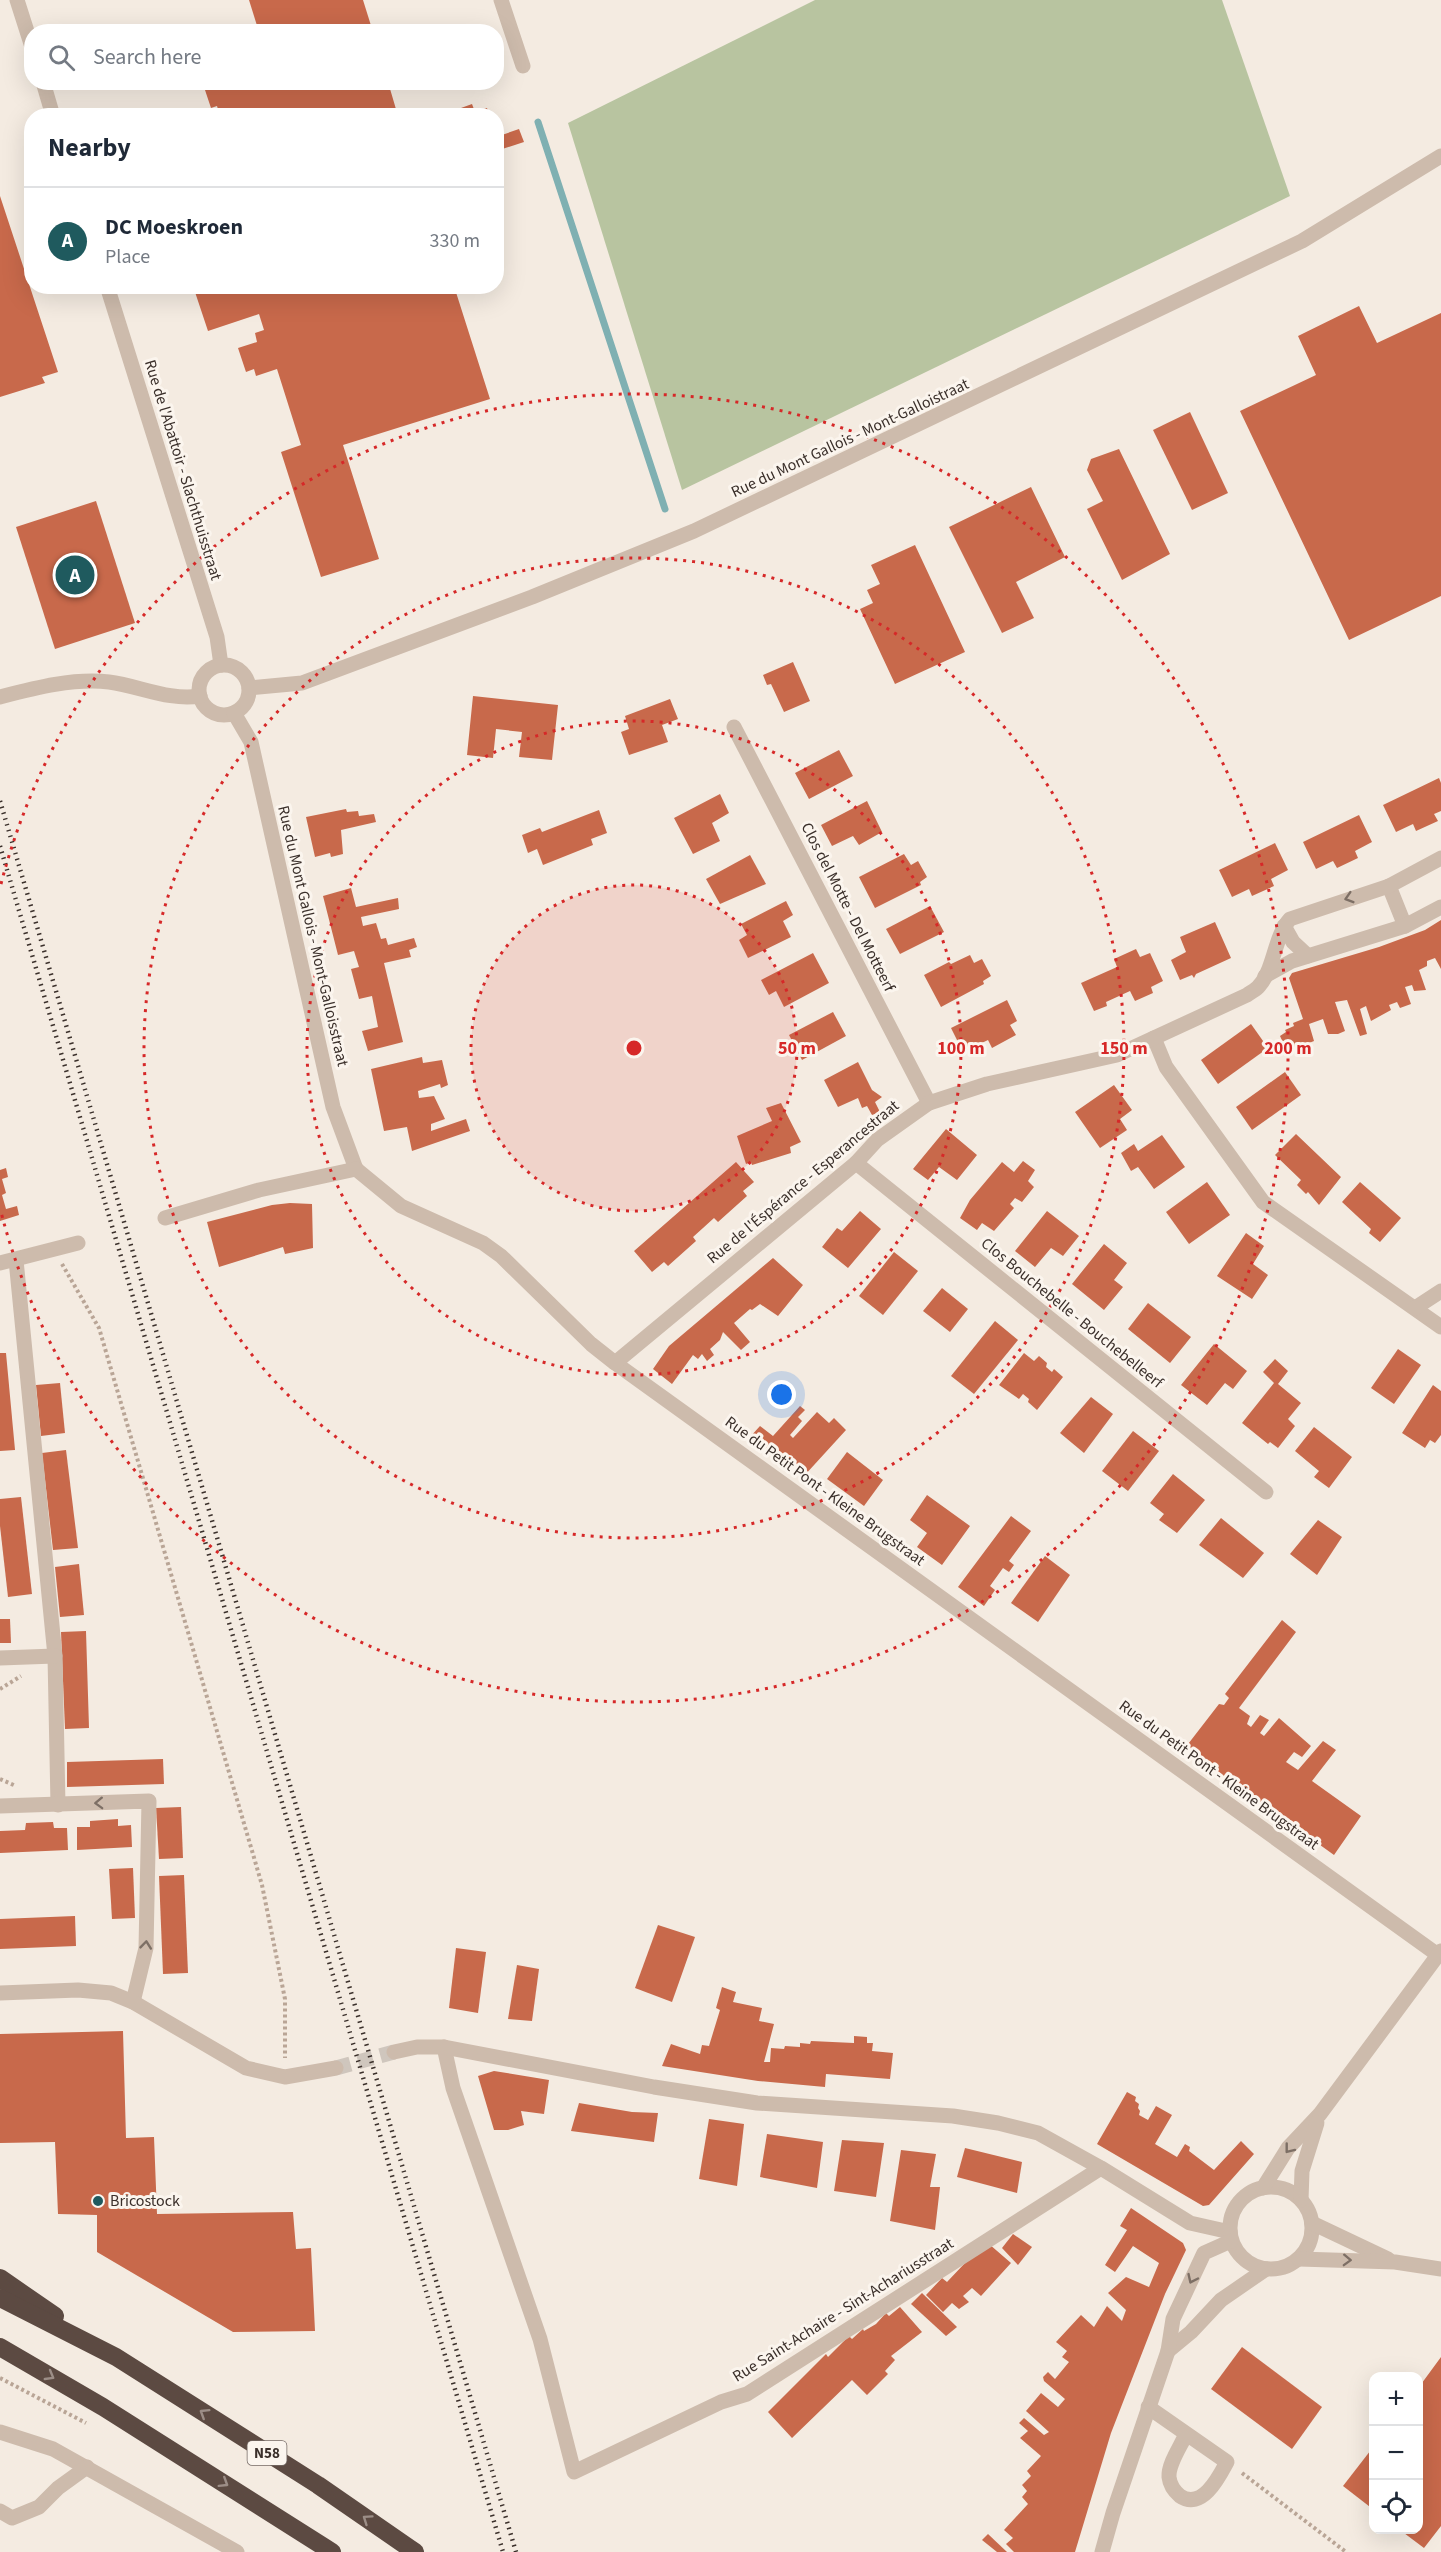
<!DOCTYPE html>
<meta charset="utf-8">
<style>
:root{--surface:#fff;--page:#f2f2f3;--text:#1f2937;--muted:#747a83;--line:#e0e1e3;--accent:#1f5a5e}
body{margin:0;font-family:"Source Sans 3",sans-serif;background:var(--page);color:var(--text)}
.controls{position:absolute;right:18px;bottom:18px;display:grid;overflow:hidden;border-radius:12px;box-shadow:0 6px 24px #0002}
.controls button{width:54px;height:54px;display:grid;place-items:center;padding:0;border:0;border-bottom:2px solid var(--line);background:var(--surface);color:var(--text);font:30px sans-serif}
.you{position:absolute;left:782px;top:1395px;width:21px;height:21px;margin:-15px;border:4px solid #fff;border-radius:50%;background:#1a73e8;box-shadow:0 0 0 9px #1a73e833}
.badge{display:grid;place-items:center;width:39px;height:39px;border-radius:50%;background:var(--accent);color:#fff;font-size:20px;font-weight:700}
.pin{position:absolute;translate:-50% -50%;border:3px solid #fff;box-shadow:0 2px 6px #0006}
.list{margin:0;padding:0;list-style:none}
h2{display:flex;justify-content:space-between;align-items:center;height:78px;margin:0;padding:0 24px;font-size:26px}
h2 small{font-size:20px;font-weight:400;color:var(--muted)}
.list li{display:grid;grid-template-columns:39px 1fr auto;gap:18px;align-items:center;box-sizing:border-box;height:108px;padding:0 24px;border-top:2px solid var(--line)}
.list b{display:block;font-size:22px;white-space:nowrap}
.list p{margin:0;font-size:20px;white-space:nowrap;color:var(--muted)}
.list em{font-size:20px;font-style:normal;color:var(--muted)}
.icon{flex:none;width:33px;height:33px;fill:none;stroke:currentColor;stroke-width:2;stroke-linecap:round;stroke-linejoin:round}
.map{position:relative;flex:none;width:1441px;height:2552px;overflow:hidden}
.search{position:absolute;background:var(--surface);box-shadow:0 6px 24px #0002;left:24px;top:24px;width:480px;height:66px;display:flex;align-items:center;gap:15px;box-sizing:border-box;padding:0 21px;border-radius:24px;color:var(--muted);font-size:22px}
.panel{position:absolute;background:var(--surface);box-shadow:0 6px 24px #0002;left:24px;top:108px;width:480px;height:186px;border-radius:24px}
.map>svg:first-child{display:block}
</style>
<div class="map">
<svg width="1441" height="2552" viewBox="0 0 1441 2552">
<rect width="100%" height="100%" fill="#f4ebe1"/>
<polygon fill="#b8c4a0" points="815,0 1222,0 1290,196 682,490 568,123"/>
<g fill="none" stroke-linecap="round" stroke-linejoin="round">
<polyline stroke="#7fb0b2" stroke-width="7" points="538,122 665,509"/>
</g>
<g fill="#c8694b">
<polygon points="249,0 363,0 373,32 259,32"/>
<polygon points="232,82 388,82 398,116 220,116 217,106 211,108 205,90"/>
<polygon points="472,104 475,112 487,108 489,116 439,116"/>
<polygon points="519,129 524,142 496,151 496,137"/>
<polygon points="0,196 58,372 42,377 45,383 0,397"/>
<polygon points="193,286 454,286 490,399 343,445 379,559 321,577 281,452 301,445 277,369 256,376 254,369 246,372 238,348 257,342 255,333 264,330 259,314 208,331"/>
<polygon points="1359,306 1377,343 1441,313 1441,596 1349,640 1240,411 1316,375 1298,336"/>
<polygon points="1190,412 1228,493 1192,510 1153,430"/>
<polygon points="1119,449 1170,554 1122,580 1087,509 1103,501 1087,470 1091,459"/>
<polygon points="1031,487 1065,557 1016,582 1034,618 1002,633 949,527"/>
<polygon points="96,501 135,623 55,649 16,527"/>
<polygon points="915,545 965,652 895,684 860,609 873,603 867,590 880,584 871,565"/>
<polygon points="793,662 810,701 784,712 771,684 767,685 763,675"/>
<polygon points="473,696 558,705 552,760 519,757 522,732 496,729 493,758 467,755"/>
<polygon points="670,699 678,719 662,725 668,742 629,755 621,732 629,729 625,716"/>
<polygon points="839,750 853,776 809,799 795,773"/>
<polygon points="1439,778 1441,783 1441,811 1434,814 1438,821 1416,831 1413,824 1396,832 1383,805"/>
<polygon points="720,794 729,813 712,823 720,841 693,854 674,818"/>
<polygon points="867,801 882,832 859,845 853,836 832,846 821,825"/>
<polygon points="346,809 347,812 358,811 359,816 374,814 376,822 341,830 343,854 331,857 330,853 315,857 306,817"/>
<polygon points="599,810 607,833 591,839 593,845 543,865 537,849 528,853 522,835 540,828 542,832"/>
<polygon points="1359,815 1372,842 1355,851 1358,858 1337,868 1333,861 1316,869 1303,842"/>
<polygon points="1275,843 1288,870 1271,879 1274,886 1252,896 1249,889 1232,897 1219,870"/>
<polygon points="904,854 911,865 918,861 927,877 920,882 921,885 875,908 859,877"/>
<polygon points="750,855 766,884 720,904 706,879"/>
<polygon points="351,888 356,907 398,898 399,909 361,917 363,926 376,923 381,939 386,938 388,945 414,938 417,947 409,950 411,957 384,963 403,1042 368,1051 362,1031 378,1027 372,996 359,999 351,969 359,967 354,951 338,955 323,896"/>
<polygon points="786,901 793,915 783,921 791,937 748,958 739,940 747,935 741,924"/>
<polygon points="930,906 944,932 900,954 886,929"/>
<polygon points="1441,920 1441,969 1435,958 1427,961 1427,966 1419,970 1426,990 1414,991 1412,985 1405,987 1411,1004 1400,1008 1397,1002 1389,1005 1391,1010 1371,1021 1366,1006 1360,1009 1367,1034 1360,1036 1347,1000 1335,1002 1345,1031 1338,1034 1328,1034 1323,1019 1309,1024 1314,1041 1292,1050 1289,1045 1285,1047 1280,1036 1286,1032 1285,1030 1294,1026 1293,1023 1303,1019 1289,978 1292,973 1379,947 1425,930"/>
<polygon points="1215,922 1231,958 1196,974 1194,978 1192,975 1180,980 1171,960 1186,952 1180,937"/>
<polygon points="1136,949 1140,957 1150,953 1163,981 1151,987 1153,993 1135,1001 1130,991 1106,1002 1107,1006 1094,1011 1081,983 1117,967 1114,959"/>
<polygon points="813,953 829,983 784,1007 776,991 769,995 761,980"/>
<polygon points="970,955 974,963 982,959 991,976 983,981 984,984 941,1007 924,975 949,962 951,964"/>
<polygon points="1007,1000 1017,1021 1010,1025 1016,1035 992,1048 988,1040 963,1052 951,1028"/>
<polygon points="833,1012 846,1036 802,1060 789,1035"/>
<polygon points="1251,1024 1268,1048 1218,1084 1201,1060"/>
<polygon points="422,1057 423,1063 442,1060 448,1085 441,1088 440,1084 418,1091 419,1098 434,1096 445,1119 431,1124 431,1131 466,1119 470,1131 412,1151 407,1127 384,1131 371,1069"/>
<polygon points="858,1062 872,1090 882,1097 875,1102 880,1112 872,1115 867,1106 862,1108 858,1098 838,1107 824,1080"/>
<polygon points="1285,1072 1301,1095 1252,1130 1236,1107"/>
<polygon points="1114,1085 1132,1110 1120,1119 1127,1130 1100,1148 1075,1112"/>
<polygon points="781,1103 801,1142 790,1147 791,1153 752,1165 751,1162 746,1164 737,1136 772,1121 766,1108"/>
<polygon points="946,1129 977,1155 957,1180 939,1167 928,1180 913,1169"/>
<polygon points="1296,1134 1341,1177 1319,1205 1308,1192 1306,1194 1297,1185 1301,1180 1275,1155"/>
<polygon points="1162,1135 1185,1167 1154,1189 1138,1167 1131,1171 1121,1153 1134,1144 1138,1151"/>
<polygon points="1023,1161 1035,1170 1028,1181 1034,1187 1022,1202 1015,1198 1010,1204 1014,1208 994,1231 982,1223 977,1230 960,1218 970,1200 1002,1162 1014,1172"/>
<polygon points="736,1162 754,1182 743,1191 747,1196 718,1222 714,1218 703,1228 693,1237 696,1241 668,1266 664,1262 652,1272 634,1251"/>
<polygon points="6,1168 8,1177 2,1179 6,1193 2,1195 6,1209 17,1206 19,1215 0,1221 0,1170"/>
<polygon points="1207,1182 1230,1215 1189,1244 1166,1212"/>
<polygon points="1360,1182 1401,1218 1380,1242 1369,1233 1371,1229 1342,1202"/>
<polygon points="290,1203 312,1204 313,1248 285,1254 283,1247 219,1267 207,1222 272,1205"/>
<polygon points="860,1211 881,1229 848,1268 822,1247 837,1228 842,1231"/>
<polygon points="1047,1211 1079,1236 1063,1256 1051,1248 1035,1267 1015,1251"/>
<polygon points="1246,1233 1264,1246 1253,1264 1268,1275 1252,1299 1217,1276"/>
<polygon points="1104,1244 1127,1263 1114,1280 1123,1287 1104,1310 1072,1284"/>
<polygon points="894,1252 918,1271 883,1315 859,1296"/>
<polygon points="773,1258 803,1285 778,1316 760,1304 752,1310 750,1309 734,1323 750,1342 741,1350 723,1332 720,1340 710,1349 714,1355 707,1361 702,1354 698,1359 693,1355 672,1384 653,1369 669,1346"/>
<polygon points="942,1288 968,1309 950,1332 923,1311"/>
<polygon points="1148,1303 1191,1337 1170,1363 1128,1329"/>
<polygon points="995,1321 1018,1340 974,1394 951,1376"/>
<polygon points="1214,1344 1247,1371 1233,1389 1225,1383 1207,1405 1181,1385"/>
<polygon points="1398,1349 1421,1365 1394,1404 1371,1388"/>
<polygon points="0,1353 6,1353 15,1450 0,1451"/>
<polygon points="1024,1353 1034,1361 1039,1356 1047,1363 1046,1367 1052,1372 1054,1369 1063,1377 1037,1410 1028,1402 1029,1399 1023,1394 1019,1399 999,1385"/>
<polygon points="1275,1359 1288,1371 1278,1384 1301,1403 1288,1419 1295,1426 1278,1448 1270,1442 1268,1444 1242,1423 1274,1383 1263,1372"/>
<polygon points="60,1383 65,1433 41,1436 36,1385"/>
<polygon points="1433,1385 1441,1391 1441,1435 1435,1443 1430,1440 1425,1448 1402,1433"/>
<polygon points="1091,1397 1113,1414 1084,1453 1060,1433"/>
<polygon points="800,1406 805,1410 798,1417 802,1421 790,1435 793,1438 817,1412 829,1423 834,1418 846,1430 804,1476 750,1437 760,1426 773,1436"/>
<polygon points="1314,1427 1352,1457 1329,1488 1314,1477 1319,1471 1295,1451"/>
<polygon points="1133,1431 1159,1451 1128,1491 1102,1471"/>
<polygon points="66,1450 78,1548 53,1550 42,1453"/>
<polygon points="847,1452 883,1480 864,1506 827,1479"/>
<polygon points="1173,1474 1205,1500 1177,1533 1159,1520 1164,1514 1150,1503"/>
<polygon points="927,1495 970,1526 942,1565 917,1547 927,1533 910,1520"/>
<polygon points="21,1497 32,1594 8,1597 0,1526 0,1499"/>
<polygon points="1011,1516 1031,1531 1009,1561 1014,1565 1009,1572 1003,1568 990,1586 995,1590 984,1606 958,1587"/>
<polygon points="1221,1518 1264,1553 1243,1578 1199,1545"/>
<polygon points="1318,1520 1342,1537 1317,1575 1290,1554"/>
<polygon points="1045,1556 1070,1575 1038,1622 1011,1603"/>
<polygon points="79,1564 84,1615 60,1617 55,1567"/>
<polygon points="0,1619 10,1619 11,1643 0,1643"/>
<polygon points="1282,1620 1296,1632 1239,1708 1250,1716 1247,1724 1251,1727 1260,1715 1269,1720 1260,1733 1264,1736 1279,1718 1311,1746 1302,1757 1294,1752 1286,1762 1298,1770 1323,1741 1336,1750 1312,1781 1361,1816 1334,1855 1185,1748 1219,1704 1224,1705 1229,1698 1225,1694"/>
<polygon points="86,1631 89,1728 65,1729 61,1632"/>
<polygon points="163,1759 164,1784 67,1787 67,1762"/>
<polygon points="181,1807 183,1858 159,1859 156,1808"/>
<polygon points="118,1819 118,1826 131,1825 132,1847 77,1850 77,1827 90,1827 90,1821"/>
<polygon points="53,1822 54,1828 67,1828 68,1850 0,1853 0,1831 25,1830 26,1823"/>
<polygon points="133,1868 135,1918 112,1919 109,1869"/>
<polygon points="184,1875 188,1973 163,1974 159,1876"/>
<polygon points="75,1916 76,1946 0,1949 0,1919"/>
<polygon points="658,1925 695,1937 672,2002 635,1988"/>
<polygon points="456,1948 486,1952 478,2013 449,2008"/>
<polygon points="517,1965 539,1969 532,2021 508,2019"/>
<polygon points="722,1987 736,1992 733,2002 762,2008 759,2021 774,2024 764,2062 770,2062 771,2048 784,2049 785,2046 800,2047 800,2043 810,2044 811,2041 854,2043 854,2036 867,2037 867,2043 873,2043 872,2051 893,2053 890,2079 826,2074 825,2087 758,2081 662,2066 671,2044 700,2054 702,2045 709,2046 720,2010 716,2008"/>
<polygon points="123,2031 126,2138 154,2137 157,2214 293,2212 296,2249 311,2248 315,2331 233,2332 97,2252 97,2215 58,2214 55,2142 0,2143 0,2034"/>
<polygon points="494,2071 549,2080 544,2114 521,2111 524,2125 508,2130 494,2130 478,2076"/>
<polygon points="1127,2092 1136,2097 1135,2101 1139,2104 1138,2108 1140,2111 1139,2115 1148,2120 1156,2106 1172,2115 1155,2144 1177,2157 1185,2144 1190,2147 1189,2151 1214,2170 1241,2141 1254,2154 1209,2205 1203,2206 1097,2144"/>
<polygon points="579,2103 632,2112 658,2113 654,2142 571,2131"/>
<polygon points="709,2119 744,2124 737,2186 699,2179"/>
<polygon points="767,2134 823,2142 817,2188 760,2177"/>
<polygon points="842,2140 884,2143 876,2197 834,2191"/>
<polygon points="965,2148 1022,2162 1017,2193 957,2177"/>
<polygon points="901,2150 936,2154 930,2187 940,2187 935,2230 890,2221"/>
<polygon points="1131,2208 1183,2243 1186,2250 1165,2294 1111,2433 1075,2552 1014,2552 1006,2544 1013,2538 1004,2530 1028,2504 1022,2497 1027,2491 1022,2485 1031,2476 1027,2471 1041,2456 1020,2438 1028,2431 1019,2423 1024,2418 1044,2435 1049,2432 1026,2411 1041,2393 1058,2407 1065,2399 1044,2381 1043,2377 1048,2372 1055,2379 1069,2362 1062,2357 1067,2351 1056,2342 1081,2315 1094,2327 1107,2306 1122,2321 1126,2310 1108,2293 1126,2277 1149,2287 1159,2263 1133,2246 1115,2272 1105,2265 1127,2230 1120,2226"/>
<polygon points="1013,2234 1032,2247 1018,2265 1002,2248"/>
<polygon points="989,2244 1011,2263 981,2296 972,2288 963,2296 969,2302 959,2309 952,2303 943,2312 926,2295 942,2278 947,2282 965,2263"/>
<polygon points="922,2293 957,2327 946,2336 911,2304"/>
<polygon points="900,2307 922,2332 891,2356 895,2360 885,2371 888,2374 867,2395 852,2380 792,2438 768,2412 826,2354 828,2357 849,2336 852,2339 863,2329 864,2331 876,2324 886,2313 889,2316"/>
<polygon points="1242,2347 1322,2407 1292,2449 1211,2389"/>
<polygon points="1441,2357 1441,2526 1424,2548 1400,2530 1419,2529 1419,2387"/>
<polygon points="1374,2446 1374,2510 1343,2486"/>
<polygon points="988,2534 1007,2552 997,2552 982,2540"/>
</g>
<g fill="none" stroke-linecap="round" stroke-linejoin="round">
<polyline stroke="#cfc6bd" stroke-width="15" stroke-dasharray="15 8" stroke-linecap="butt" points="336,2068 394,2052"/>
<g stroke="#b9a596" stroke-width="4" stroke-dasharray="3 3" stroke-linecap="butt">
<polyline points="62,1264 99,1328 262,1885 285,1999 285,2058"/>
<polyline points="0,1689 21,1676"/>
<polyline points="0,1779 16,1786"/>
<polyline points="0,2378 86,2423"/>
<polyline points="1242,2473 1346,2552"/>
</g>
<g stroke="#cdbbac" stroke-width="15">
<polyline points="17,0 32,47"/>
<polyline points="501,0 523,66"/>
<polyline points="43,82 53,116"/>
<polyline points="107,286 217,637 221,665"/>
<circle cx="224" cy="690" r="25"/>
<polyline points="249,688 302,683 532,597 694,531 1302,241 1441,156"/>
<path d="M0 697C35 688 73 678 109 682 140 686 169 701 200 696"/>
<polyline points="234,713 251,742 333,1107 356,1169"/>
<polyline points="734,727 929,1103"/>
<polyline points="1389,886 1405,926"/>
<polyline points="1284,926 1293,942 1308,956"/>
<polyline points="1265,976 1292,961 1405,926 1441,907"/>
<polyline points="1154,1038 1166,1067 1263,1202 1441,1327"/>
<polyline points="856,1163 1266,1492"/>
<polyline points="356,1169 401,1206 483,1243 501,1256 591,1344 615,1363 1438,1955"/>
<polyline points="165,1218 259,1190 356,1169"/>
<polyline points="16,1260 55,1656 58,1805"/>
<polyline points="0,1263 78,1243"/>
<polyline points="1415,1308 1441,1291"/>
<path d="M615 1363 856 1163 877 1140 929 1103 987 1084 1117 1055 1247 995C1251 992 1256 990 1259 986 1274 970 1274 937 1290 919L1389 886 1441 858"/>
<polyline points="0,1658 55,1656"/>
<polyline points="0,1806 149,1801 146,1948 133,2002"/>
<polyline points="0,1993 78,1990 111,1993 133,2002 246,2068 285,2077 336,2068"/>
<polyline points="444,2047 453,2088 540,2339 574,2472 721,2402 747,2394 1101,2168"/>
<polyline points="394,2052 417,2047 444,2047 654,2087 757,2103 953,2116 998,2123 1038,2133 1101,2168 1190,2223 1230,2232"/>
<circle cx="1271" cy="2228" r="41"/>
<polyline points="1263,2188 1288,2148 1320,2114 1441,1951"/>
<polyline points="1301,2200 1302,2171 1317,2123"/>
<polyline points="1312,2223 1388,2259"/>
<polyline points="1299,2259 1395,2262 1441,2269"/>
<polyline points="1168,2351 1191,2332 1221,2300 1266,2269"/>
<path d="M1148 2407 1227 2462C1219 2477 1202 2511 1180 2496 1174 2491 1170 2486 1169 2477 1168 2464 1181 2446 1186 2434"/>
<polyline points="0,2432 53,2449 237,2552"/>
<polyline points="0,2511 12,2518 39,2507 58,2488 87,2467"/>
<polyline points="1102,2552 1113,2513 1168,2351 1173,2319 1204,2253 1231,2241"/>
</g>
<g stroke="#5c4a42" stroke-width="18">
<polyline points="0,2278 55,2316"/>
<polyline points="0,2298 116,2357 318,2485 415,2552"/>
<polyline points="0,2347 103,2407 332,2552"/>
</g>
<g stroke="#3b302b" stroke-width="4.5" stroke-dasharray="1.5 4.5" stroke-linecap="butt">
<polyline points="0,801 516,2552"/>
<polyline points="0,846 503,2552"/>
</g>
</g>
<defs><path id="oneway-chevron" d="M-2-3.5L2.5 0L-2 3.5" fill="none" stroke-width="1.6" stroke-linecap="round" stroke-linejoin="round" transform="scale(1.5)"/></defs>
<g stroke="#7d6f65">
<use href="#oneway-chevron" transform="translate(1349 898) rotate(163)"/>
<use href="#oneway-chevron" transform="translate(99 1803) rotate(178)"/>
<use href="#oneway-chevron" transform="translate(146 1945) rotate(-84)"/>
<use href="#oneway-chevron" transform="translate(1289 2149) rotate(128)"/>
<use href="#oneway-chevron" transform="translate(1347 2260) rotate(2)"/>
<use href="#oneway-chevron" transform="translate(1192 2279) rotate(115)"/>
</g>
<g stroke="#9c8e87">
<use href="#oneway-chevron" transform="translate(50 2376) rotate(30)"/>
<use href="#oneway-chevron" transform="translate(204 2413) rotate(-148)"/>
<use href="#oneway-chevron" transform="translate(224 2483) rotate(32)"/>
<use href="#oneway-chevron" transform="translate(367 2519) rotate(-145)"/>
</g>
<circle cx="634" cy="1048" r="163" fill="#d62828" fill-opacity=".12"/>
<g fill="none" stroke="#d62828" stroke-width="3" stroke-dasharray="3 6">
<circle cx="634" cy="1048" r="163"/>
<circle cx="634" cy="1048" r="327"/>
<circle cx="634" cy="1048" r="490"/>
<path d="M1 884A654 654 0 1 1 1 1212"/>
</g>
<circle fill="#1f5a5e" stroke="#fbf5ee" stroke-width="2" cx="98" cy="2201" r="6"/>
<g text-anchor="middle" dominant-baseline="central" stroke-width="6" stroke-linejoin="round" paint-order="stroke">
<rect fill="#fbf5ee" stroke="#756b66" stroke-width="1.5" x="247.5" y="2441" width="39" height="24" rx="4.5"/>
<g font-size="15" font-weight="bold" fill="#3b302b">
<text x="267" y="2453">N58</text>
</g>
<g font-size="16" fill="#3b302b" stroke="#fbf5ee">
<text transform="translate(850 438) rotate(-25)">Rue du Mont Gallois - Mont-Galloistraat</text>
<text transform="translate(183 470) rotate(73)">Rue de l'Abattoir - Slachthuisstraat</text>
<text transform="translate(848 907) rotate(63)">Clos del Motte - Del Motteerf</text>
<text transform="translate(313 936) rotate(77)">Rue du Mont Gallois - Mont-Galloisstraat</text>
<text transform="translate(803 1182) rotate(-40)">Rue de l'Éspérance - Esperancestraat</text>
<text transform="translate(1072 1313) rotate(39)">Clos Bouchebelle - Bouchebelleerf</text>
<text transform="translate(825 1491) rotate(36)">Rue du Petit Pont - Kleine Brugstraat</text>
<text transform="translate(1219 1775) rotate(36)">Rue du Petit Pont - Kleine Brugstraat</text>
<text transform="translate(843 2310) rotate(-32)">Rue Saint-Achaire - Sint-Achariusstraat</text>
</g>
<g font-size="16" fill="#3b302b" stroke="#fbf5ee" text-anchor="start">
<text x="110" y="2201">Bricostock</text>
</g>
</g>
<circle cx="634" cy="1048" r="9" fill="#d62828" stroke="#fbf5ee" stroke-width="3"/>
<g font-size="18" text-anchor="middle" font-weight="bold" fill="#d62828" stroke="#fbf5ee" stroke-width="6" stroke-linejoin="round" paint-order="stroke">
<text x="797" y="1054">50 m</text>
<text x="961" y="1054">100 m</text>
<text x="1124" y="1054">150 m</text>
<text x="1288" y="1054">200 m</text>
</g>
</svg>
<div class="controls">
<button>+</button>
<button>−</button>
<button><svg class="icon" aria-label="locate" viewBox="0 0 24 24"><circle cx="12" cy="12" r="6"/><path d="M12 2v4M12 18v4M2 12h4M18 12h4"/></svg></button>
</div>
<div class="you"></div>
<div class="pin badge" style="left:75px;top:575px">A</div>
<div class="search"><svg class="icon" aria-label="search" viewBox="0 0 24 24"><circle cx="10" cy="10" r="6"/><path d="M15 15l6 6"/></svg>Search here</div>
<section class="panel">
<h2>Nearby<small></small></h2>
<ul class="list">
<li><span class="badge">A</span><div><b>DC Moeskroen</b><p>Place</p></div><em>330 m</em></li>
</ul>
</section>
</div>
